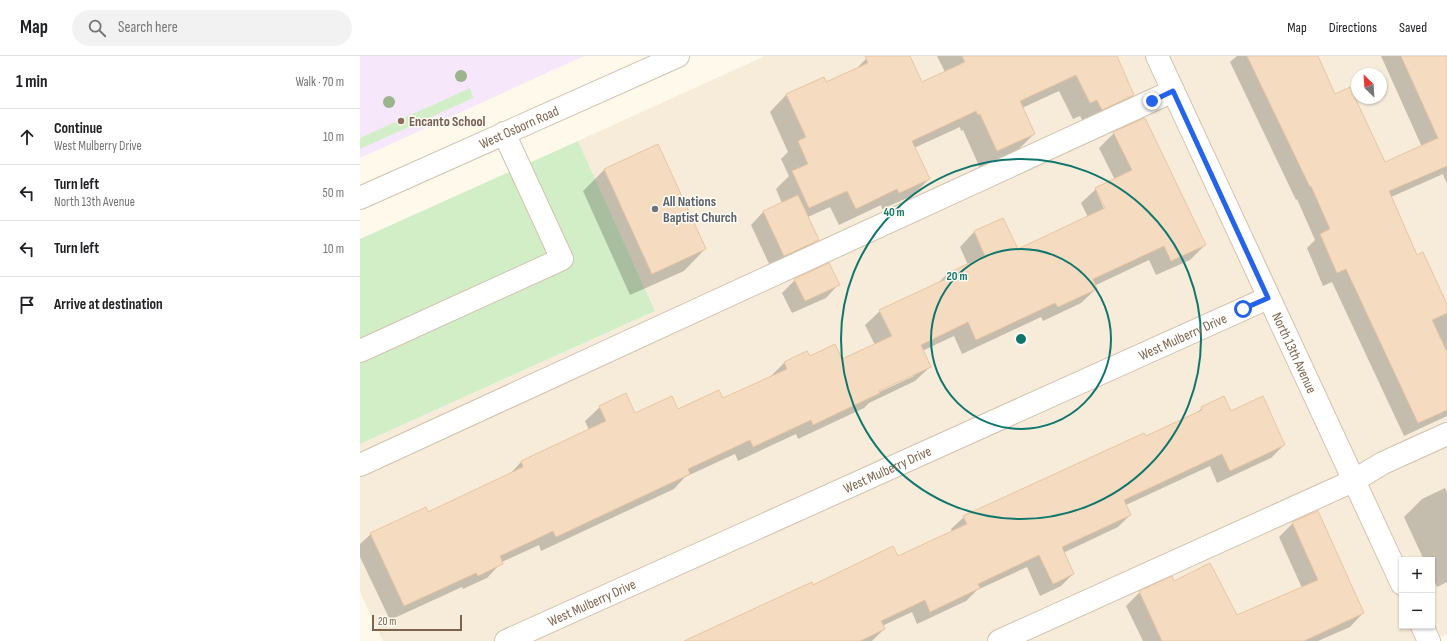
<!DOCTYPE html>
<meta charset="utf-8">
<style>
:root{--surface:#fff;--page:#f2f2f2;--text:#202124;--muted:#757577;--line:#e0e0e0}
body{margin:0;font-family:"Sofia Sans Condensed",sans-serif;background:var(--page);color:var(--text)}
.controls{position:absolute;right:12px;bottom:12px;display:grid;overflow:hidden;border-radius:0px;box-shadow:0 1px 3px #0004}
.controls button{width:36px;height:36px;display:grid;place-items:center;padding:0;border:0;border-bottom:1px solid var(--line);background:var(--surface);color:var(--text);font:20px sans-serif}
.compass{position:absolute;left:991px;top:12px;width:36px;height:36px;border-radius:50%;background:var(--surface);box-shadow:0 1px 3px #0004;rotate:335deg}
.scale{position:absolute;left:12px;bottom:10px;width:90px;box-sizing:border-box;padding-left:4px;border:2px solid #7c634b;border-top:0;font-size:11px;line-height:14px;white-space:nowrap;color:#7c634b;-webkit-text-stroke:3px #fffcf3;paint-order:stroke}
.stop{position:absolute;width:12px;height:12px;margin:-9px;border:3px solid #2563eb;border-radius:50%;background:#fff}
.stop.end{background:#2563eb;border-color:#fff;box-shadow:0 1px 4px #0008}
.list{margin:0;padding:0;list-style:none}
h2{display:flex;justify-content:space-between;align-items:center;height:52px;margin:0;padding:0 16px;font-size:17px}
h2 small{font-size:13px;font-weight:400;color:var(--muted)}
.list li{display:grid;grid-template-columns:26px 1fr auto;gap:12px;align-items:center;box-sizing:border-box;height:56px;padding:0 16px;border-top:1px solid var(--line)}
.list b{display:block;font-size:15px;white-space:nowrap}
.list p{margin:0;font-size:13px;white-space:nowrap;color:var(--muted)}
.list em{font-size:13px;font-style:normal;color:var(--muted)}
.icon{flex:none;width:22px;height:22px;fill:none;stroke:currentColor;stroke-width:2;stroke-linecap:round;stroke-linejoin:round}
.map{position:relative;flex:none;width:1087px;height:585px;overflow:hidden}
header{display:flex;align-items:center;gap:24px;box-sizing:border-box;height:56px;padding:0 20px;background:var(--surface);border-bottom:1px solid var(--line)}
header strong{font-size:19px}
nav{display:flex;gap:22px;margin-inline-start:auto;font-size:14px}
.search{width:280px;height:36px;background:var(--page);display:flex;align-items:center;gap:10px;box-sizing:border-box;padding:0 14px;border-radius:22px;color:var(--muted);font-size:15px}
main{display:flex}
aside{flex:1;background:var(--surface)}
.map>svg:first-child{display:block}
</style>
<header>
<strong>Map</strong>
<div class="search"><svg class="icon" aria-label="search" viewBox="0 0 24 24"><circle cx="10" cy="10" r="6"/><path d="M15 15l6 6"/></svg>Search here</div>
<nav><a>Map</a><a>Directions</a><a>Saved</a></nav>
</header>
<main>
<aside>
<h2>1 min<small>Walk · 70 m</small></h2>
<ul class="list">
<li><svg class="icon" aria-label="ahead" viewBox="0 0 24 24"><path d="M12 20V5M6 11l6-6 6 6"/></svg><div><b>Continue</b><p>West Mulberry Drive</p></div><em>10 m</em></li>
<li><svg class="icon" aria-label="left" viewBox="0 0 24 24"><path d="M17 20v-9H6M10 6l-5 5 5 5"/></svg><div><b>Turn left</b><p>North 13th Avenue</p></div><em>50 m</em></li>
<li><svg class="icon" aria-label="left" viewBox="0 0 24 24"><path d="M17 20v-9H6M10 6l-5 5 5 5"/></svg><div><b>Turn left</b></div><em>10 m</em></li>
<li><svg class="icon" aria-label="arrive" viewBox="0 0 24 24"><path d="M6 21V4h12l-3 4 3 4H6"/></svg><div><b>Arrive at destination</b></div></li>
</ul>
</aside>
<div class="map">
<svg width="1087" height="585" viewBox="0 0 1087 585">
<rect width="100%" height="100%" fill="#fef9eb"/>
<path fill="#f6ecd9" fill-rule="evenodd" d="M405 0H1087V578L1070 585H23L0 536V388L295 255 218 85ZM997 18H1021V42H997ZM1042 504H1072V570H1042Z"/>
<polygon fill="#f6e7fb" points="0,0 224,0 0,102"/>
<g fill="#d2eec7">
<polygon points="110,32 113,42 0,93 0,82"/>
<polygon points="218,85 295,255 0,388 0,183"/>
</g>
<g fill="#0003" fill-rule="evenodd">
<polygon points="512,0 548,0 561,28 585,16 577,0 756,0 773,39 756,56 725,70 720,60 713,63 699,35 662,52 674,78 657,95 620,112 603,74 601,75 600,71 554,92 569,123 552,140 522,153 521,149 479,169 470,151 448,161 458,184 445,197 411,212 391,169 403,156 422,147 416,133 429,120 421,103 428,96 410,56 426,39 463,22 466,27 495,14 507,2"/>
<polygon points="877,0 957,0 975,39 1025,107 1062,91 1021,0 1087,0 1087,128 1083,118 1031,141 1057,200 1087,249 1087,360 1044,380 972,226 963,230 947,192 955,184 937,143 936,144 870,6"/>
<path d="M754 77 845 189 830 204 796 219 789 204 734 230 736 233 721 247 683 265 681 261 602 298 594 280 562 295 570 311 555 325 509 347 504 352 438 383 436 378 378 405 375 398 325 421 314 433 181 495 179 489 142 506 127 522 103 533 102 531 30 564 0 501V488L11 478 67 457 148 420 161 406 229 374 225 365 240 351 275 358 318 354 362 344 410 321 424 307 449 301 482 304 515 289 505 269 520 255 577 228 586 219 608 209 600 191 614 176 643 163 657 194 728 161 721 147 736 133 755 124 739 92ZM737 137H739L748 156 746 157ZM554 318V320L515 338 514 336Z"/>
<polygon points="244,114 345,193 324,215 270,239 223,135"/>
<polygon points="435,224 478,229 466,242 432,257 422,237"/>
<polygon points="842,352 871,356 924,389 911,402 857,427 850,410 766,449 770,459 758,471 703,497 713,518 701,530 680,540 667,511 617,534 606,545 557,568 552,556 522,570 524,573 512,585 328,585 452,530 537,501 592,476 591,473 604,461 785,381 835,358"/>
<polygon points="1085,432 1087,436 1087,526 1077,531 1072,520 1072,504 1064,504 1044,461 1062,443"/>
<polygon points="933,467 1003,557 990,571 958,585 783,585 766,550 780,536 814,527 877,561 942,532 919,481"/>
</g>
<g fill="#f5dcc0" stroke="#e9c5a0">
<polygon points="505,0 550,0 562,26 605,6 602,0 757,0 774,39 742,54 737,44 730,47 716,19 660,45 675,78 637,95 620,58 618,59 616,55 552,85 570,123 539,137 537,133 496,153 487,135 449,152 432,115 448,108 438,85 446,81 426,38 464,21 466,26 508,7"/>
<polygon points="887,0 958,0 975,38 990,31 1025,106 1078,82 1041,0 1087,0 1087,110 1029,135 1057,199 1063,196 1087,248 1087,257 1072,264 1087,296 1087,354 1058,367 986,213 977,217 960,178 970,173 951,130 950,131"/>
<polygon points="785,62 846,189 811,205 804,190 733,223 737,233 698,251 695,247 616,284 608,266 561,289 571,311 519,335 520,337 453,369 451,364 393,391 390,384 328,413 330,418 196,481 193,475 140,500 143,508 118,520 116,517 44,550 10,477 66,451 68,456 163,411 161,405 246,365 239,350 266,337 275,357 312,340 318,353 359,334 363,342 427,313 424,306 447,295 450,300 475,288 482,303 532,280 519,254 588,222 586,218 625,200 614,175 643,162 658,193 745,152 735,132 772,114 753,76"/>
<polygon points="298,88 346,193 292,218 244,113"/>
<polygon points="438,139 459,184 424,200 403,155"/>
<polygon points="469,207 480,229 445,245 434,223"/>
<polygon points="864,340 871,355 903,340 925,389 870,415 862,398 764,444 771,459 702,491 714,518 693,528 679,499 618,528 620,532 570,556 565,544 521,565 525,573 500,585 324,585 452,526 453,529 533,490 538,500 607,468 603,460 784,377 786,380 842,354 841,351"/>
<polygon points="958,455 1004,557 944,585 802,585 779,535 812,520 814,525 850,507 877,559 958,524 932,466"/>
</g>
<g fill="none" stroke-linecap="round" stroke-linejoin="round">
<g stroke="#d2c3ae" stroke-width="24">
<g id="minor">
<path id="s1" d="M797 0 1042 528"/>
<path id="s2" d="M0 142 318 0"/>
<polyline points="0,295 202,203 144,77"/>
<polyline points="0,409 813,35"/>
<polyline points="1062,570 1069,585"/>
<path id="s3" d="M146 585 908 242"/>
<polyline points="639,585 993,425 1023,407 1087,378"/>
</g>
</g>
<use href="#minor" stroke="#fff" stroke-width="22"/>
</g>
<g fill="#9ab48c">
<circle cx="101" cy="20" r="6"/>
<circle cx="29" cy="46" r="6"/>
</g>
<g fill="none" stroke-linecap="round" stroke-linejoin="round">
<polyline stroke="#2563eb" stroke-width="5" points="792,45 813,35 908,242 883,253"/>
</g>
<g fill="none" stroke="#0f766e" stroke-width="2">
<circle cx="661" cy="283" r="90"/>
<circle cx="661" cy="283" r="180"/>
</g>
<circle fill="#8d6e63" stroke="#fffcf3" stroke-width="1.5" cx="41" cy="65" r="4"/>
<circle fill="#6b7280" stroke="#fffcf3" stroke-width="1.5" cx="295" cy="153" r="4"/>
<g text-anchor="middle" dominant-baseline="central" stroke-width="3" stroke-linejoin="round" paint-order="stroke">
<g font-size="14" font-weight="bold" fill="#785e54" stroke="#fffcf3" text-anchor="start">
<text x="49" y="65">Encanto School</text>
</g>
<g font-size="14" fill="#7c634b" stroke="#fffcf3">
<text stroke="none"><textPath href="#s2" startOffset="174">West Osborn Road</textPath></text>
<text stroke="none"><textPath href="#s3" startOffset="742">West Mulberry Drive</textPath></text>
<text stroke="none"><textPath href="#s1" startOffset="327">North 13th Avenue</textPath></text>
<text stroke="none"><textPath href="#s3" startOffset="418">West Mulberry Drive</textPath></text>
<text stroke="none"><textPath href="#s3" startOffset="94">West Mulberry Drive</textPath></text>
</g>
<g font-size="14" font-weight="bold" fill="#5b616d" stroke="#fffcf3" text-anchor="start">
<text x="303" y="145">All Nations<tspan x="303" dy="16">Baptist Church</tspan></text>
</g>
</g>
<circle cx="661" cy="283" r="6" fill="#0f766e" stroke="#fffcf3" stroke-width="2"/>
<g font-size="12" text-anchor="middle" font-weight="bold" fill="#0f766e" stroke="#fffcf3" stroke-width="3" stroke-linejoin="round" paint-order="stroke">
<text x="534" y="160">40 m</text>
<text x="597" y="224">20 m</text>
</g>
</svg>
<div class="controls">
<button>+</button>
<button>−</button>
</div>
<svg class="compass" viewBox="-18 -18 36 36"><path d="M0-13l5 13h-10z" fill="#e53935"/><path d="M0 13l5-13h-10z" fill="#757577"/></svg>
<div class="scale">20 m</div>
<div class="stop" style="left:883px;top:253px"></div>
<div class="stop end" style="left:792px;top:45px"></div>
</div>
</main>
